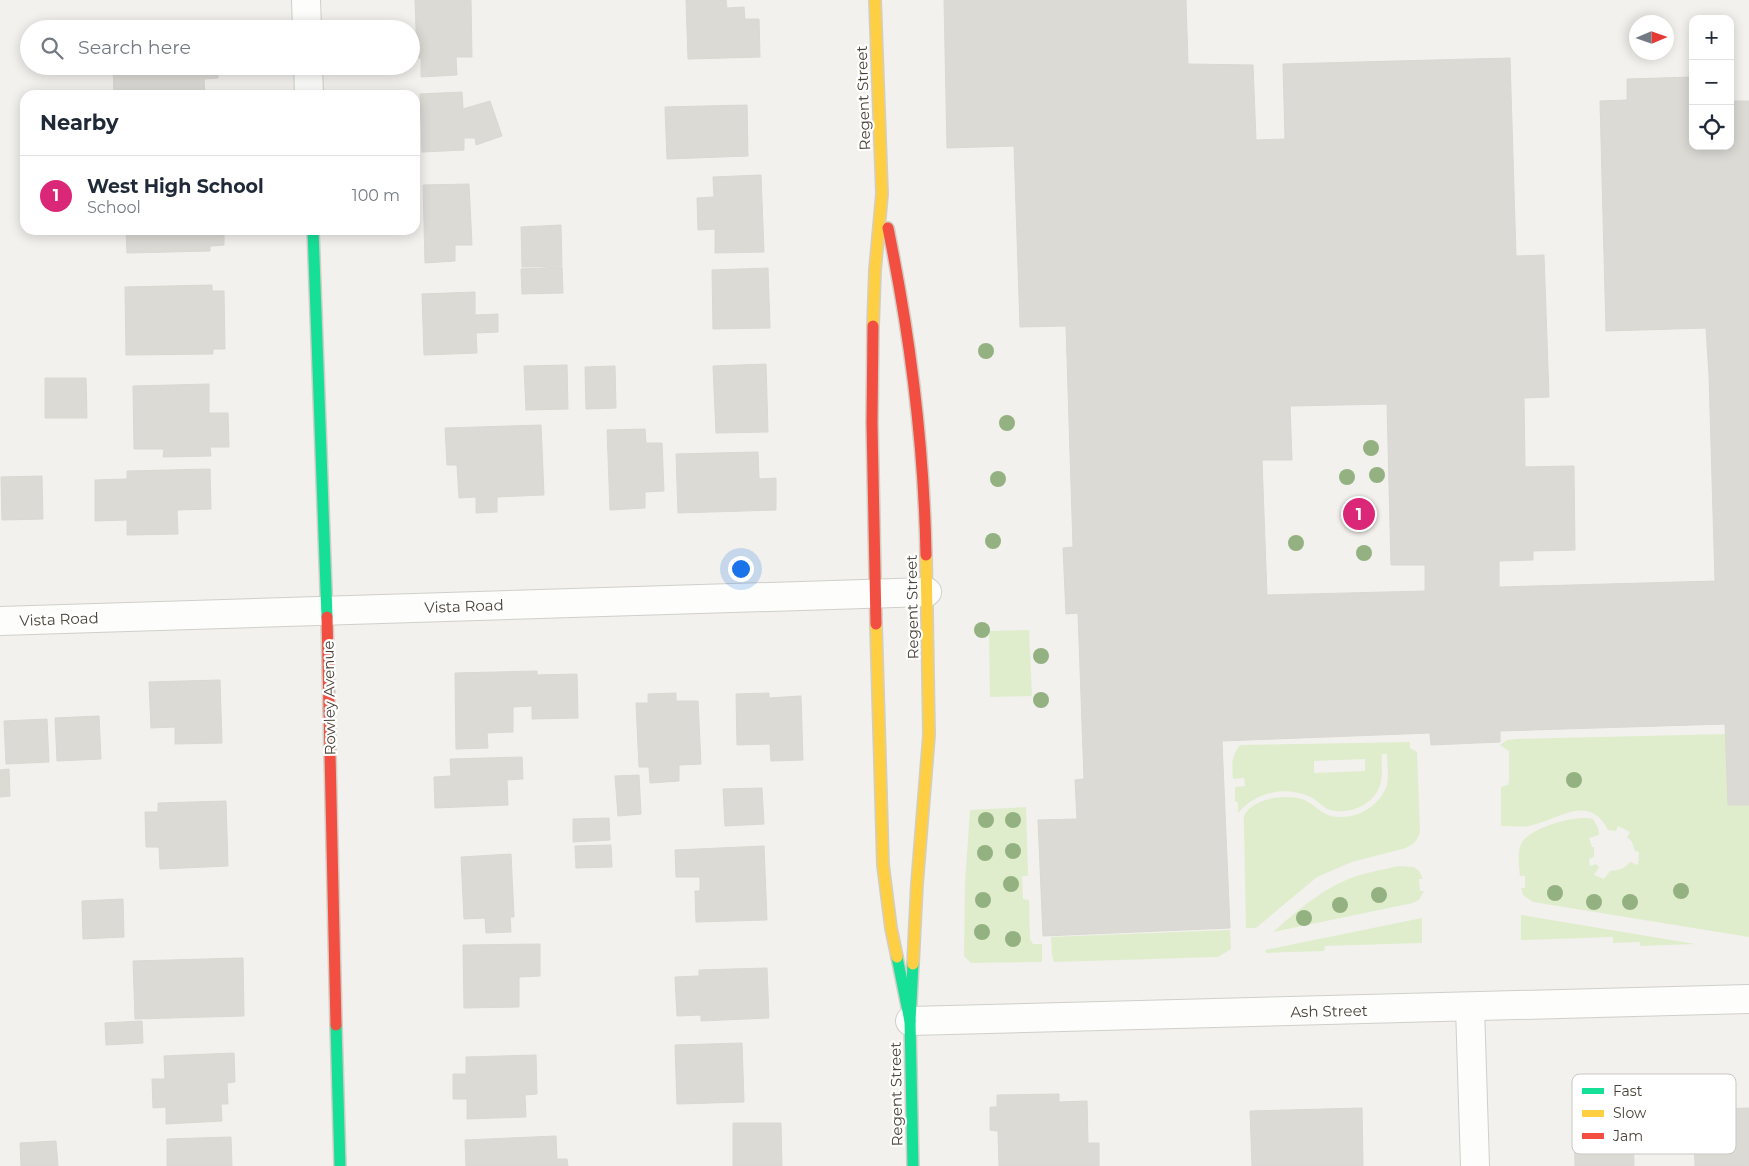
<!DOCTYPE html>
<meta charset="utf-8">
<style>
:root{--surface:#fff;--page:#f6f6f7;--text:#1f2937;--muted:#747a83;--line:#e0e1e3;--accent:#db2777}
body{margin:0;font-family:Montserrat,sans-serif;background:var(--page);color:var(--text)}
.controls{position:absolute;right:15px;top:15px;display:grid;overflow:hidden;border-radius:10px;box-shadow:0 2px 12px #0003}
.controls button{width:45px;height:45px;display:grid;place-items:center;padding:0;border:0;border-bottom:1px solid var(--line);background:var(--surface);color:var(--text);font:25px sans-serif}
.compass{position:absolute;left:1629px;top:15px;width:45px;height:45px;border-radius:50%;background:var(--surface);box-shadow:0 2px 12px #0003;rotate:88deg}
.you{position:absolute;left:740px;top:568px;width:18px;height:18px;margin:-12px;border:4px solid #fff;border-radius:50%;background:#1a73e8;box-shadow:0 0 0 8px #1a73e833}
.badge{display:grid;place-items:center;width:32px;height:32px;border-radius:50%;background:var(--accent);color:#fff;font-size:16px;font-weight:700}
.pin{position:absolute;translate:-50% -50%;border:2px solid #fff;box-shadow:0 1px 5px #0006}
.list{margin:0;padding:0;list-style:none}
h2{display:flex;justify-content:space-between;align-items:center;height:65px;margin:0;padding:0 20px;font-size:21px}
h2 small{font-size:16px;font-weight:400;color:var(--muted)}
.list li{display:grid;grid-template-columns:32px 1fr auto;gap:15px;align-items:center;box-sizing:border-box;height:80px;padding:0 20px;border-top:1px solid var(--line)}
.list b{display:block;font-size:19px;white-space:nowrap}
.list p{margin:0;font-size:16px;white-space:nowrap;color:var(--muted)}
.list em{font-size:16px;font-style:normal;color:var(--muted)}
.icon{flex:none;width:28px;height:28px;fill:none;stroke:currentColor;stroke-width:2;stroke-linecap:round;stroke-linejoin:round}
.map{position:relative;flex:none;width:1749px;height:1166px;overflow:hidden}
.search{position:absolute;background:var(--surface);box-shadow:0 2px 12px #0003;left:20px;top:20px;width:400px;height:55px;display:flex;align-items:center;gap:12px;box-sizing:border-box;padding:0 18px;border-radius:28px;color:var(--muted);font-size:19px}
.panel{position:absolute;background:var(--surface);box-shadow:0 2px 12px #0003;left:20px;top:90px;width:400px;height:145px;border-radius:15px}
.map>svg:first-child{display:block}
</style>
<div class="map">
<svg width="1749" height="1166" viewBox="0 0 1749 1166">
<rect width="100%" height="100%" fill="#f2f1ed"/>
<g fill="#dfedcd" fill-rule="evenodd">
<polygon points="1029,630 1032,696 990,697 989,631"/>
<path d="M1726 734 1728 805H1749V937L1533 902 1523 895 1521 888H1525V876H1520C1519 866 1517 853 1521 844 1528 828 1577 814 1593 819L1598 828 1599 835 1589 838 1592 847H1594V857L1589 859 1590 866 1596 864 1599 867 1594 875 1604 879 1610 871C1619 870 1624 869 1630 862L1638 865 1639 852 1635 851 1632 842 1627 837 1630 832 1618 826 1616 831 1608 830C1589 792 1558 820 1529 826 1520 827 1510 826 1501 826V787L1508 785 1509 781V751L1500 745 1507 740 1516 739Z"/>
<path d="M1410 742V748L1417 752 1420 832C1417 841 1414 844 1406 848L1352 862 1317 877 1256 928H1246L1244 825C1244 822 1243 817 1245 814 1254 798 1286 794 1302 799 1313 803 1320 813 1331 816 1354 821 1380 807 1387 785 1389 775 1387 764 1387 754H1382C1381 763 1383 773 1381 781 1377 804 1351 815 1330 810 1323 808 1318 801 1311 797 1285 785 1256 792 1238 813V803L1235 801V787L1245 786 1244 778 1233 779C1232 765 1231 756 1240 745ZM1365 759V771L1314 773V761Z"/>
<polygon points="1026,807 1028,876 1022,876 1023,899 1029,900 1030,939 1033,944 1042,944 1042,962 971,963 964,956 965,883 970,810"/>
<path d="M1399 866 1414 867 1419 871 1423 879H1419L1420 891H1424L1419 900 1413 903 1273 932C1295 913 1318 892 1346 880 1362 873 1381 870 1399 866Z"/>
<polygon points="1521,915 1695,944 1640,946 1640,942 1613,943 1613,937 1521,940"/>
<polygon points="1422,918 1422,943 1325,946 1324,951 1266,953 1265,950"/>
<polygon points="1230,930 1231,949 1218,957 1054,962 1052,955 1051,937"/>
</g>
<g fill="#dcdad5" stroke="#dbd8d2" fill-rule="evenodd">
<polygon points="415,0 471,0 472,57 456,57 457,75 421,77 421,58 417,58"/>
<polygon points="686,0 726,0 727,8 744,7 745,19 759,19 760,57 688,59"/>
<path d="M944 0H1186L1188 64 1253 65 1256 140 1285 139 1283 64 1510 58 1516 256 1544 255 1549 397 1524 398 1525 467 1574 466 1575 550 1533 551V560L1499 561V587L1715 581 1709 375 1706 328 1606 331 1600 101 1627 100V79L1693 77V146H1730V101H1749V805H1728L1725 724 1500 731V742L1431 745 1430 733 1222 741 1230 928 1043 936 1038 820 1077 819 1075 780 1084 779 1078 613 1066 614 1063 548 1073 547 1066 326 1020 327 1014 146 947 148ZM1387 404 1391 565H1425V591L1267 595 1262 460H1292L1290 406Z"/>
<polygon points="203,23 203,29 112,29 112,26"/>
<polygon points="113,66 218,66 218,78 204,79 205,95 114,95"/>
<polygon points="462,92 463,109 490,101 502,136 476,145 475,138 464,138 464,150 422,152 420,94"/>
<polygon points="747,105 748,156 667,159 665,107"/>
<polygon points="761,175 764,252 715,253 715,229 698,230 697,198 714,197 713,177"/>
<polygon points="469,184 472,245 455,245 455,261 425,263 423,185"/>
<polygon points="561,225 562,266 522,267 521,227"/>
<polygon points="126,230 224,230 224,245 210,246 210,251 127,253"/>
<polygon points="562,267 563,293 522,294 521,269"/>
<polygon points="768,268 770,328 713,329 712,270"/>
<polygon points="212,285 212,291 224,291 225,349 213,349 213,354 126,355 125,287"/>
<polygon points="475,292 475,315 498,314 498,332 476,333 477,353 424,355 422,294"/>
<polygon points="766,364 768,432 716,433 713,366"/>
<polygon points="567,365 568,409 526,410 524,366"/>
<polygon points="615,366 616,408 586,409 585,367"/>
<polygon points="45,378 86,378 87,418 45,418"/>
<polygon points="209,384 209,413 228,413 229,447 210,447 211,456 163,457 164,449 134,449 133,386"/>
<polygon points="541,425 544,495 497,497 497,512 476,513 476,497 459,498 457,465 447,465 445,428"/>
<polygon points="645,429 646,443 662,443 664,491 645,492 645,508 610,510 607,430"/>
<polygon points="758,452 759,479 776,478 776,510 678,513 676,454"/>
<polygon points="210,469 211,509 177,510 178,534 127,535 127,520 95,521 95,480 127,479 127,471"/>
<polygon points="42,476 43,519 2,520 1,477"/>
<polygon points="537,671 537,675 577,674 578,718 532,719 532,706 513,707 513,732 487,733 488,748 456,749 455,673"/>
<polygon points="220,680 222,743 175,744 175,727 151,728 149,682"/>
<polygon points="676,693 676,701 698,701 701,764 679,765 679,781 650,783 649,767 639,767 636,703 648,703 648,694"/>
<polygon points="769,693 769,698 801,696 803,760 771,761 770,744 737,745 736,694"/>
<polygon points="99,716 101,759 57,761 55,718"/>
<polygon points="47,719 49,762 6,764 4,721"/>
<polygon points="522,757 523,779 507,780 508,805 435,808 434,777 451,776 450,759"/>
<polygon points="9,769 10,796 0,797 0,770"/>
<polygon points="639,775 641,814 618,816 615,776"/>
<polygon points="762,788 764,824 725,826 723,789"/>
<polygon points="226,801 228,866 160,869 159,847 146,847 145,812 158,812 158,803"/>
<polygon points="609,818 610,840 573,842 573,819"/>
<polygon points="611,845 612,867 576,868 575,846"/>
<polygon points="764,846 767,920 696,922 695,891 700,891 700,877 676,877 675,850"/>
<polygon points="511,854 514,917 510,917 511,932 486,933 485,918 464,919 461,857"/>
<polygon points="123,899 124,937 83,939 82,901"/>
<polygon points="540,944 540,976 519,977 519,1007 464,1008 463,945"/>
<polygon points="243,958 244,1016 135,1019 133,961"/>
<polygon points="767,968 769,1018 701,1021 701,1015 677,1016 675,977 699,976 699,970"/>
<polygon points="142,1021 143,1043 106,1045 105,1023"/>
<polygon points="742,1043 744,1102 677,1104 675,1045"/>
<polygon points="234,1053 235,1082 227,1083 228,1104 221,1104 222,1121 166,1124 166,1107 153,1108 152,1079 165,1079 164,1056"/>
<polygon points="536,1055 537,1094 525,1095 526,1117 467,1119 467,1099 453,1099 453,1074 466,1074 466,1057"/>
<polygon points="1059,1094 1059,1102 1087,1101 1088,1143 1099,1143 1099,1166 999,1166 998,1131 990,1130 990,1107 997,1107 997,1095"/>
<polygon points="1362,1108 1363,1166 1252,1166 1250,1111"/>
<polygon points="1749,1108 1749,1166 1695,1166 1693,1110"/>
<polygon points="1633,1116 1634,1166 1575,1166 1574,1118"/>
<polygon points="733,1123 781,1123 782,1166 733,1166"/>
<polygon points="556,1136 557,1159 567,1159 568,1166 466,1166 465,1140"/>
<polygon points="231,1137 232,1166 167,1166 167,1139"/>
<polygon points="56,1141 58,1166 21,1166 20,1143"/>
</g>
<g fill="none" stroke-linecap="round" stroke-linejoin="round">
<g stroke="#d0cfca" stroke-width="30">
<g id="street">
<polyline points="306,0 307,29"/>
<polyline points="308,66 309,95"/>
<polyline points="0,621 927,592"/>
<polyline points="1470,1007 1475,1166"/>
<polyline points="910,1021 1749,999"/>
</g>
</g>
<g stroke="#d2cec4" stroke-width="14">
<g id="fast">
<polyline points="313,230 327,617"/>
<polyline points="897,957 910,1021"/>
<polyline points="913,964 910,1021 913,1166"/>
<polyline points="336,1025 340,1166"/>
</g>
</g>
<g stroke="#d2cec4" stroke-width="14">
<g id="slow">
<polyline points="873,326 875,270 882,194 875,0"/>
<polyline points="876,624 883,865 891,928 897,957"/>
<polyline points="913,964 917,884 929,735 926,555"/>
</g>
</g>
<g stroke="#d2cec4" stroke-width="14">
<g id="jam">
<path d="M888 228C910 335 924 446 926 555"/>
<polyline points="873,326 872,423 876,624"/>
<polyline points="327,617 336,1025"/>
</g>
</g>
<use href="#street" stroke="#fdfdfc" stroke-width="28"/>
<use href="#fast" stroke="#16e098" stroke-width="11"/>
<use href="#slow" stroke="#ffcf43" stroke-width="11"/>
<use href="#jam" stroke="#f24e42" stroke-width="11"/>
</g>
<g fill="#94b181">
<circle cx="986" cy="351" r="8"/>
<circle cx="1007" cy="423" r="8"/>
<circle cx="1371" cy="448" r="8"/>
<circle cx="1377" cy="475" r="8"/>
<circle cx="1347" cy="477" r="8"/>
<circle cx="998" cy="479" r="8"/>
<circle cx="993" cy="541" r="8"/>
<circle cx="1296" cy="543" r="8"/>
<circle cx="1364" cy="553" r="8"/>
<circle cx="982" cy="630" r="8"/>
<circle cx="1041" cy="656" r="8"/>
<circle cx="1041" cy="700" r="8"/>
<circle cx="1574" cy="780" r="8"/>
<circle cx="986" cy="820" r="8"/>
<circle cx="1013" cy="820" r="8"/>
<circle cx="1013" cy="851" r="8"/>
<circle cx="985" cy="853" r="8"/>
<circle cx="1011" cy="884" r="8"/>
<circle cx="1681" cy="891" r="8"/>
<circle cx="1555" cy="893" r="8"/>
<circle cx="1379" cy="895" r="8"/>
<circle cx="983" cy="900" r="8"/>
<circle cx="1594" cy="902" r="8"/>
<circle cx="1630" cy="902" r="8"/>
<circle cx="1340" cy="905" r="8"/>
<circle cx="1304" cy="918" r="8"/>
<circle cx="982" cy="932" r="8"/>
<circle cx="1013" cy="939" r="8"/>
</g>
<g text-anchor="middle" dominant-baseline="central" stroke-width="4.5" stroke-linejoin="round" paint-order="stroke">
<g font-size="15" fill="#4a4338" stroke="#fff">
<text transform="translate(863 98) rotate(-92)">Regent Street</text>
<text transform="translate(464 606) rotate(-2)">Vista Road</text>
<text transform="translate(912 607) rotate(-91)">Regent Street</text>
<text transform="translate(59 619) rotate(-2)">Vista Road</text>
<text transform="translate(329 698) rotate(-91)">Rowley Avenue</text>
<text transform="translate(1329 1011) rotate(-1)">Ash Street</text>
<text transform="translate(896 1094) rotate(-91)">Regent Street</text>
</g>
</g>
<rect x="1572" y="1074" width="164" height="80" rx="8" fill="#fff" stroke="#c9c7c3" stroke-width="1"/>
<rect x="1582" y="1088" width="22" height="6" fill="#16e098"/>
<rect x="1582" y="1110" width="22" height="7" fill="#ffcf43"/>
<rect x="1582" y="1133" width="22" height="6" fill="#f24e42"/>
<g font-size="14" fill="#4a4338">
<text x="1613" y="1096">Fast</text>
<text x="1613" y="1118">Slow</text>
<text x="1613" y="1141">Jam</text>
</g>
</svg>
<div class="controls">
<button>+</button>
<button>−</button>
<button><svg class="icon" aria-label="locate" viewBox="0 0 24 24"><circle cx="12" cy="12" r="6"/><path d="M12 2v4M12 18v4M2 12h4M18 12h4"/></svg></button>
</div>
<svg class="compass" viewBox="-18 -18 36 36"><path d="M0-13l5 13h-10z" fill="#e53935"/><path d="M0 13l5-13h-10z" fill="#747a83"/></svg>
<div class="you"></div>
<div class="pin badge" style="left:1359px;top:514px">1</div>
<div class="search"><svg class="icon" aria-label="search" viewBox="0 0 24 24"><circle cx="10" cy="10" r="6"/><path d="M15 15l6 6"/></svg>Search here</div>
<section class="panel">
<h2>Nearby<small></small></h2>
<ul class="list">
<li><span class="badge">1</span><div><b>West High School</b><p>School</p></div><em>100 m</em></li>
</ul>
</section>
</div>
